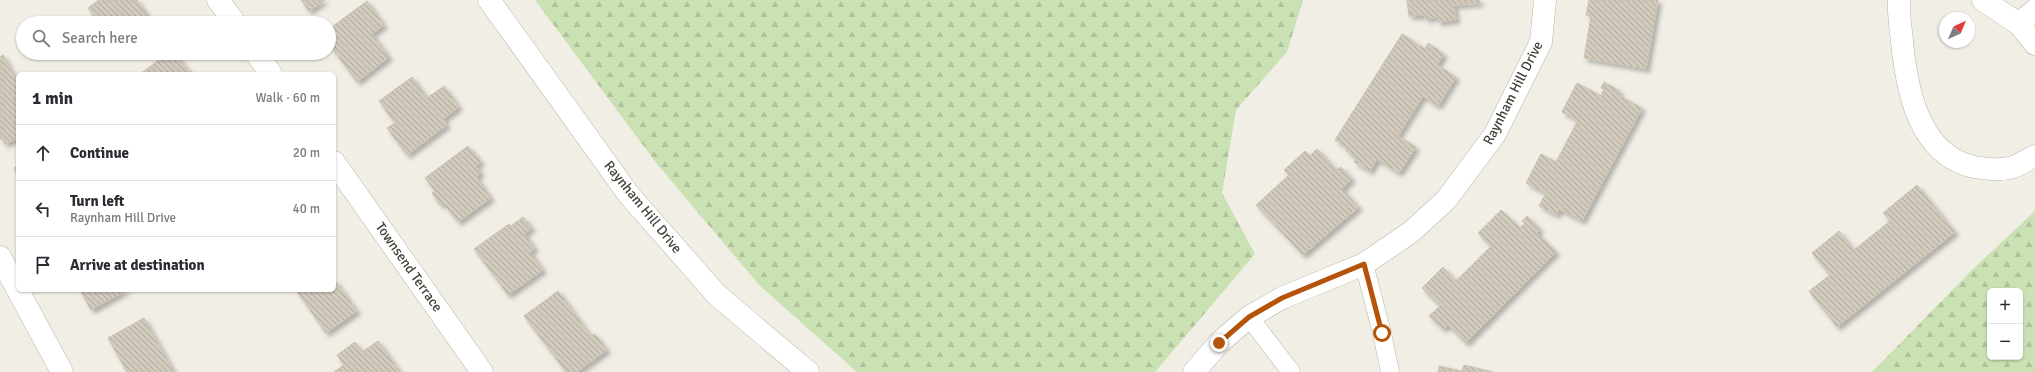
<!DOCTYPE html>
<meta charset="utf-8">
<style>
:root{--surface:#fff;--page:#f2f2f3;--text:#2b2b33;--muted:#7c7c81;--line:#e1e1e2}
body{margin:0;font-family:Signika,sans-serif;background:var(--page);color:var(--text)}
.controls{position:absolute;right:12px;bottom:12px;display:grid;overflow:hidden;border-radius:6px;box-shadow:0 1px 3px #0004}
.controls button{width:36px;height:36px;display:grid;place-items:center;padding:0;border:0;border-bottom:1px solid var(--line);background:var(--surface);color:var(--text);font:20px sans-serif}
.compass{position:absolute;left:1939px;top:12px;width:36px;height:36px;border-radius:50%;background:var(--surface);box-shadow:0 1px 3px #0004;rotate:44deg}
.stop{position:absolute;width:12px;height:12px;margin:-9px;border:3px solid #b45309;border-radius:50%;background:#fff}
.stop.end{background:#b45309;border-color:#fff;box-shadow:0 1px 4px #0008}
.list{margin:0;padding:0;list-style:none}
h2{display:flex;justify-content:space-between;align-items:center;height:52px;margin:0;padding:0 16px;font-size:17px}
h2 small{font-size:13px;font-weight:400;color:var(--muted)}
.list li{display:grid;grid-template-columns:26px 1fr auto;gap:12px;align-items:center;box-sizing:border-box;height:56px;padding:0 16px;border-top:1px solid var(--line)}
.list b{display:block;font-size:15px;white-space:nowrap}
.list p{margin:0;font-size:13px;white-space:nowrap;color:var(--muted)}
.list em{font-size:13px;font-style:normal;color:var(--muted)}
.icon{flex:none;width:22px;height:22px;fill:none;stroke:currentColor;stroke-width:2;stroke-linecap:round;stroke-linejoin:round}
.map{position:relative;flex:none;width:2035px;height:372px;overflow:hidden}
.search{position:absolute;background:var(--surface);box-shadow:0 1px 3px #0004;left:16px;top:16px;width:320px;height:44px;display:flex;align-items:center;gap:10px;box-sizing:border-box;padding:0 14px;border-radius:22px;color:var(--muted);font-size:15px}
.panel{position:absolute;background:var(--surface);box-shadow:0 1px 3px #0004;left:16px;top:72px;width:320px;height:220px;border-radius:6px}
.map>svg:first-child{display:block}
</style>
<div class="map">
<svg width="2035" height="372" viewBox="0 0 2035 372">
<defs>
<pattern id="forest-firs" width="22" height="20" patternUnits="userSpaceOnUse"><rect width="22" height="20" fill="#cae1b3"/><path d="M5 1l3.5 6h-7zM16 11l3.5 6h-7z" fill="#afc29b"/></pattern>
<pattern id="building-back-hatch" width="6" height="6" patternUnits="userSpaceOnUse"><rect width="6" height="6" fill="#d1cabd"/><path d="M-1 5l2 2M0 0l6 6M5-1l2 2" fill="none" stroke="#aba59a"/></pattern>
<filter id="shadow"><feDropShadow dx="3.5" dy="3.5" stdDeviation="2" flood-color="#0004"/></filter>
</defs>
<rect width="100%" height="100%" fill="#f1eee6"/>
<g fill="url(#forest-firs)" fill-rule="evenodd">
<polygon points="535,0 1303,0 1287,52 1236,110 1222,193 1255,254 1155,372 857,372 759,285 657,164"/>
<path d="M2035 211V372H1872L1973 269ZM1990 291H2020V357H1990Z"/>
</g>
<g fill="url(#building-back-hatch)" stroke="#cbc2b1" filter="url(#shadow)">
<polygon points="99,0 137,0 147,14 145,15 151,23 99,23 88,8"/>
<polygon points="301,0 325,0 309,11"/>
<polygon points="1407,0 1480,0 1480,3 1454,5 1456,20 1438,22 1438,17 1425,19 1425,15 1409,16"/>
<polygon points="1589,0 1658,0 1646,69 1584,58 1591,16 1586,15"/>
<polygon points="367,1 384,25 372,34 389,57 357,82 329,44 329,29"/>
<polygon points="1402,34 1425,49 1428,43 1444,54 1437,65 1456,77 1438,106 1423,96 1398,136 1416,147 1399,173 1377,159 1370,171 1354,162 1357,158 1346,151 1348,148 1335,140"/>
<polygon points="168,53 175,53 189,72 191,71 193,74 140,74"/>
<polygon points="3,55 18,83 18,138 5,144 2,138 0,139 0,57"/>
<polygon points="412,77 427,98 444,86 459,107 443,119 447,125 407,155 387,128 395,123 379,101"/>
<polygon points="1604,82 1620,91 1618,95 1642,108 1582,221 1559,209 1557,215 1539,206 1546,193 1526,183 1541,154 1556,162 1578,120 1562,112 1577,83 1601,96 1604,89 1601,88"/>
<polygon points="468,146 481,162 476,166 481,173 476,177 491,198 458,222 443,203 440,205 432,193 435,191 425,178"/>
<polygon points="1317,149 1337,170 1341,167 1352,179 1342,189 1359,207 1303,255 1256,205 1289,175 1284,170 1305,151 1310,156"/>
<polygon points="18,166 18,176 14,168"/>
<polygon points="1917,185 1955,232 1837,327 1809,291 1830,275 1812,253 1839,231 1854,250 1890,221 1883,213"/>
<polygon points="1501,210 1520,228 1525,223 1522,221 1527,216 1540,229 1537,233 1556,252 1466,343 1448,325 1443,329 1429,316 1440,306 1422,288 1443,267 1456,281 1491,246 1478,233"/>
<polygon points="523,217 532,228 524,234 535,248 530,252 543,270 508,295 474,249 509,224 511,226"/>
<polygon points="334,279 357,311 326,333 296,290 334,290"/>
<polygon points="80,290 127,290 91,310"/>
<polygon points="558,291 591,336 595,334 607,350 577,372 566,372 524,316"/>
<polygon points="144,318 174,372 127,372 108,338"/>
<polygon points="378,341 400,372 334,372 344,365 337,355 355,342 362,352"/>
<polygon points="1464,365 1493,372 1438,372 1439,366 1462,371"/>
</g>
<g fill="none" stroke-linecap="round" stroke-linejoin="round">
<g stroke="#bbb6aa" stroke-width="19">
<g id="lane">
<polyline points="1364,264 1382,333 1390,372"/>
<polyline points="1249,317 1291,372"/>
</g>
</g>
<g stroke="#bbb6aa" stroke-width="23">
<g id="street">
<polyline points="218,0 235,23"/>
<polyline points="489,0 629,195 717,295 808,372"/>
<path d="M1899 0C1898 14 1901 29 1902 42 1907 91 1919 155 1974 167 1987 169 2000 171 2013 167 2021 164 2028 159 2035 156"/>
<polyline points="1983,0 2019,24"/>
<polyline points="2035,10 2019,24 2035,44"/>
<polyline points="256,53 271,74"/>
<polyline points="334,162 482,372"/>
<polyline points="0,257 62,372"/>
<polyline points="1194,372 1219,343 1249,317 1282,298 1364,264 1411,232 1446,200 1495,134 1541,42 1545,0"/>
</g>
</g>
<use href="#lane" stroke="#fff" stroke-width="18"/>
<use href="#street" stroke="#fff" stroke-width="22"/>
</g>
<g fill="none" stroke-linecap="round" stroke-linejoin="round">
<polyline stroke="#b45309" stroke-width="5" points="1219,343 1249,317 1282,298 1364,264 1382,333"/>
</g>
<g text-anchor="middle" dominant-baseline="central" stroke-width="4" stroke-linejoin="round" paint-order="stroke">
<g font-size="14" fill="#433f36" stroke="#fff">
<text transform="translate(1513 93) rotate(-63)">Raynham Hill Drive</text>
<text transform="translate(643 207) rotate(51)">Raynham Hill Drive</text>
<text transform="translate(409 267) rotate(55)">Townsend Terrace</text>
</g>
</g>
</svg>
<div class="controls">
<button>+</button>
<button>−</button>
</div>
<svg class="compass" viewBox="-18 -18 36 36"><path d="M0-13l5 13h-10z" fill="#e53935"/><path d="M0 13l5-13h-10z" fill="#7c7c81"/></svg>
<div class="stop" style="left:1382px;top:333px"></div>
<div class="stop end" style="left:1219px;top:343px"></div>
<div class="search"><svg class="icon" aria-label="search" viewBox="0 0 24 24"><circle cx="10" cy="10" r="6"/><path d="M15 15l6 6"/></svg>Search here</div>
<section class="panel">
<h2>1 min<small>Walk · 60 m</small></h2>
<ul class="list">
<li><svg class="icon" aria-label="ahead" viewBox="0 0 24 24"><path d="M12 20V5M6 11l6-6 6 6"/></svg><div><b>Continue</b></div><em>20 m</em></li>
<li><svg class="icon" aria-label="left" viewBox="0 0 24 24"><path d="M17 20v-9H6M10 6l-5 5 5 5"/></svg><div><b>Turn left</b><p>Raynham Hill Drive</p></div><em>40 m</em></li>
<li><svg class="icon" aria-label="arrive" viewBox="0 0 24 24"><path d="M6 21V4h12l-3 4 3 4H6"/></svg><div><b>Arrive at destination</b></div></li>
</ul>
</section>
</div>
